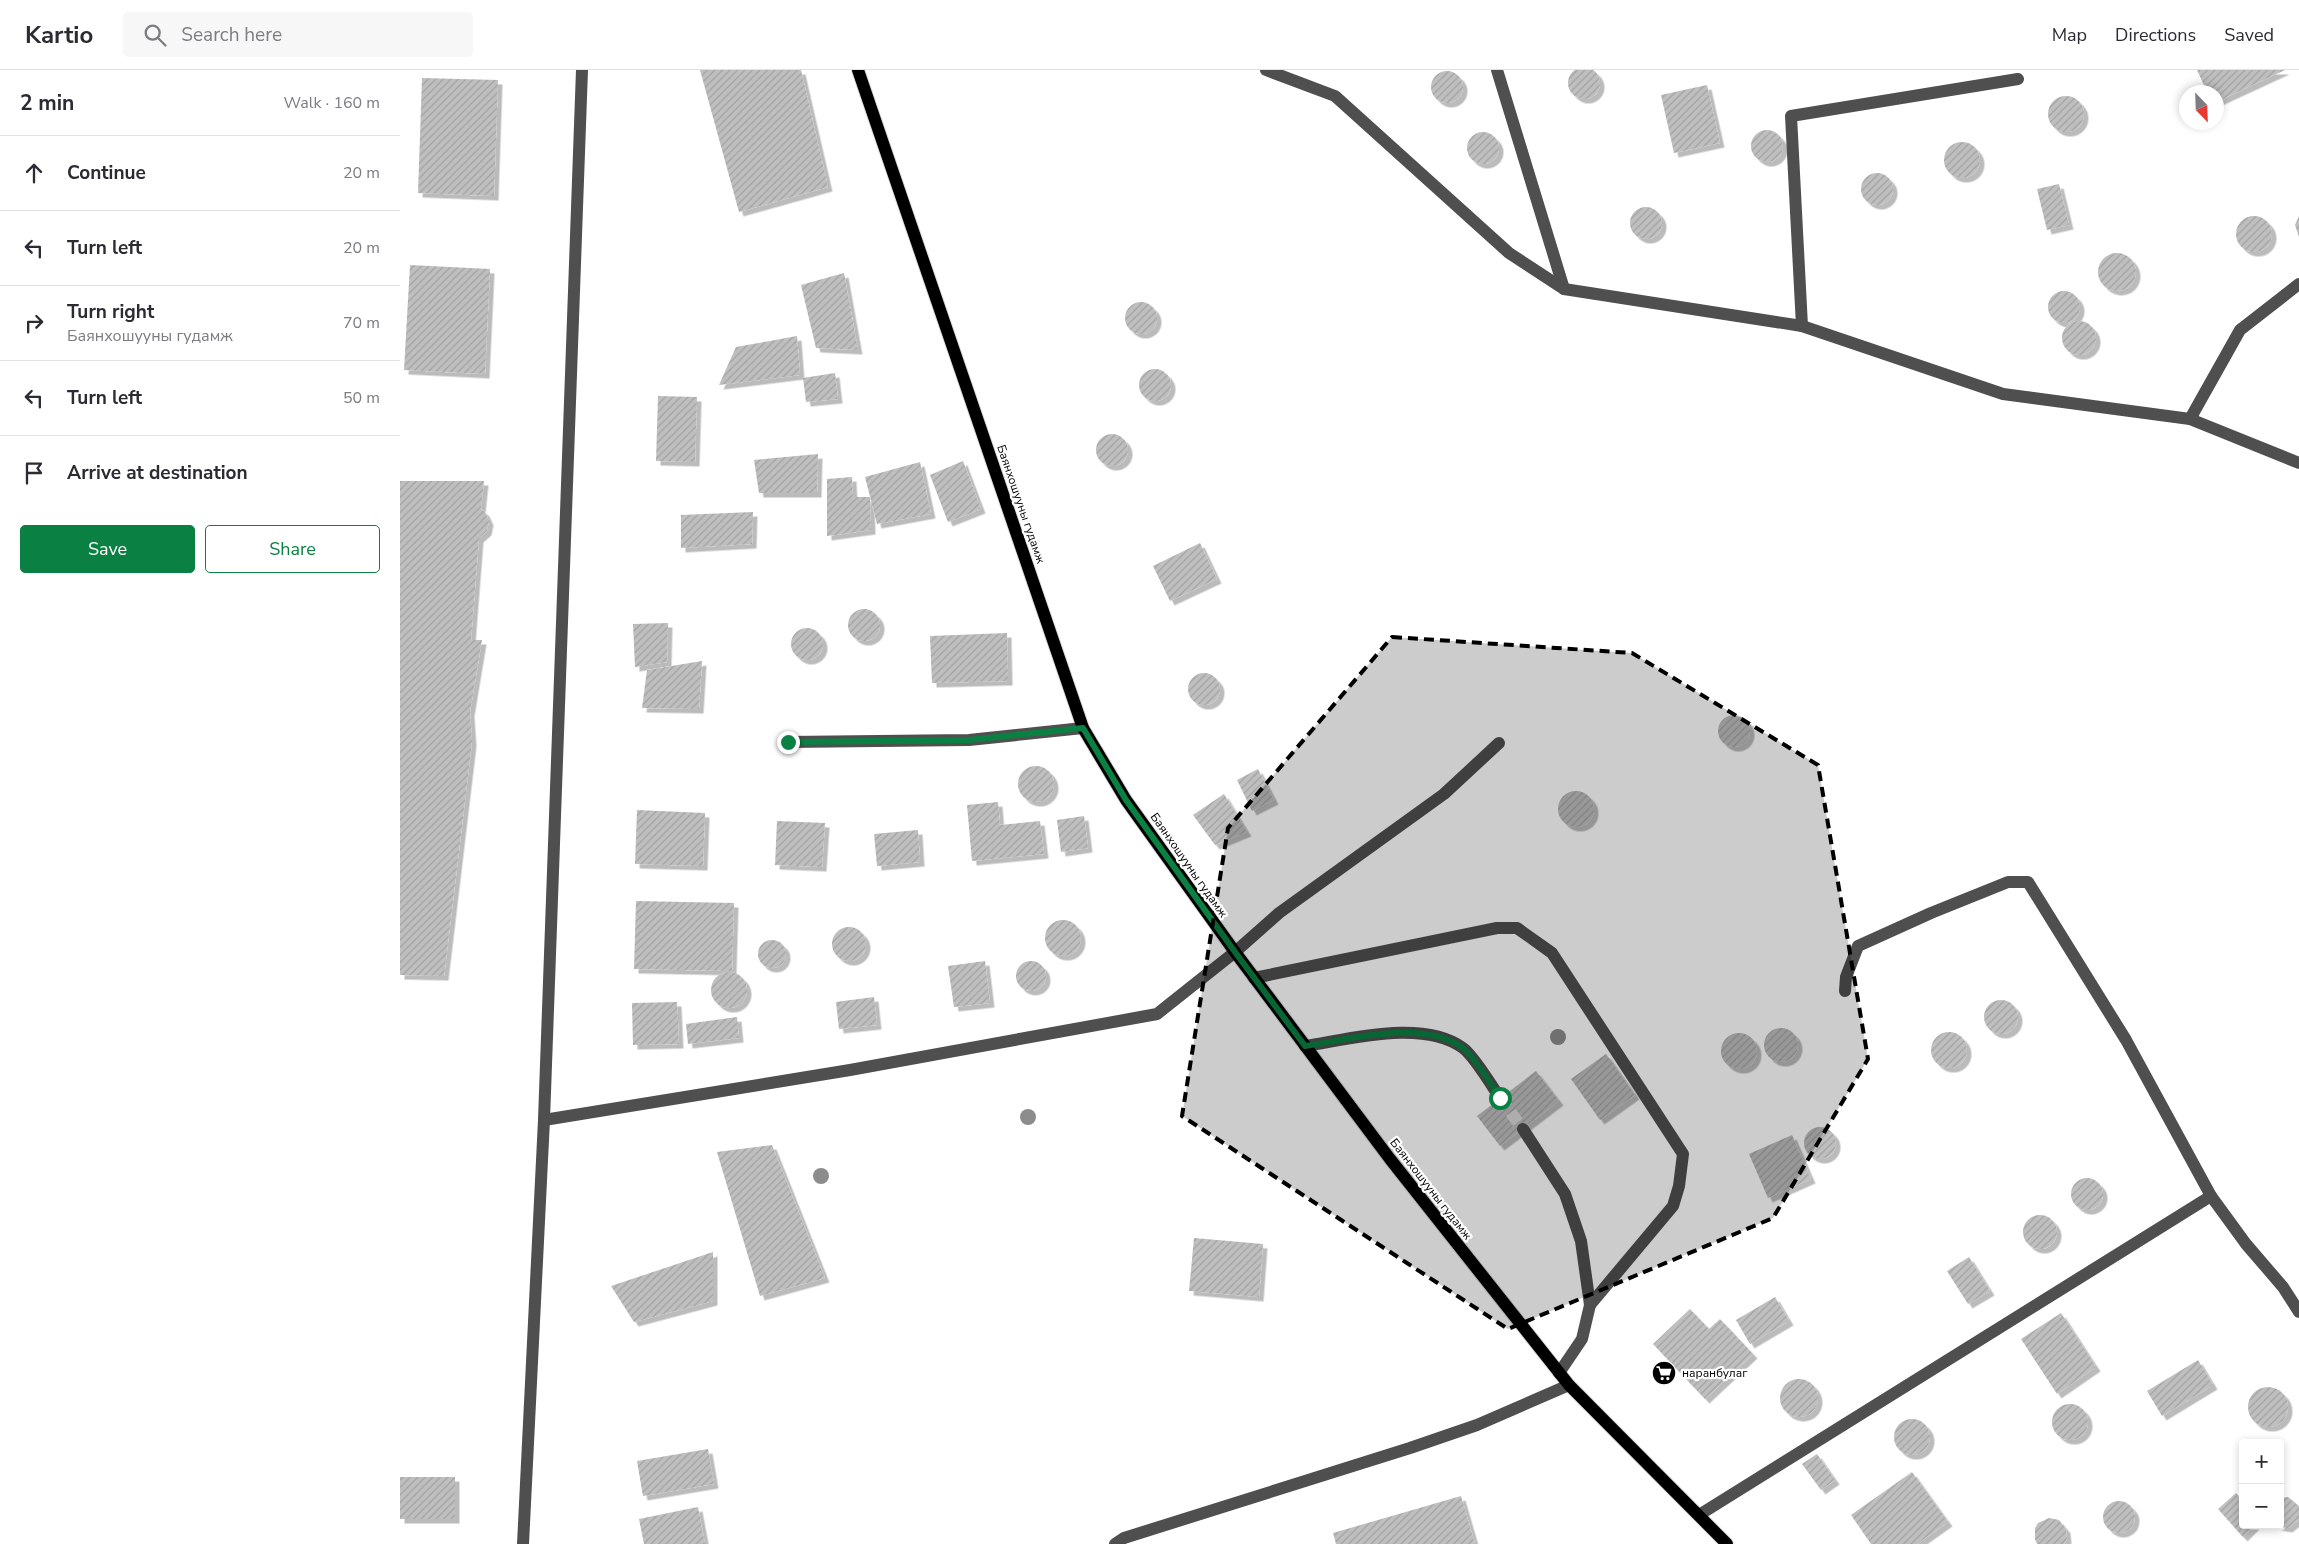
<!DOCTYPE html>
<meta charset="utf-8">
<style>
:root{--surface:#fff;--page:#f7f7f7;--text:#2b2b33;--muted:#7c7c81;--line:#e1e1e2;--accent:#0b8043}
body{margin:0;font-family:"Nunito Sans",sans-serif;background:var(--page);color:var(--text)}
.controls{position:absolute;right:15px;bottom:15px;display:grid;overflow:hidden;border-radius:5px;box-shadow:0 2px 8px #0003}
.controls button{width:45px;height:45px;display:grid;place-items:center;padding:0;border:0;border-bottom:1px solid var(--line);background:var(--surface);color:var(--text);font:25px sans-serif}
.compass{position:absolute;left:1779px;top:15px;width:45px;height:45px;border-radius:50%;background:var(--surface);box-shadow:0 2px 8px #0003;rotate:157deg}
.stop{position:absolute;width:15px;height:15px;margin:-11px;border:4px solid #0b8043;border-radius:50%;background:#fff}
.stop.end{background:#0b8043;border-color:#fff;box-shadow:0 1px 5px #0008}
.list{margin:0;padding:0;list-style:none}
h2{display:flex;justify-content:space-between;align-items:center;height:65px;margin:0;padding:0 20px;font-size:21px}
h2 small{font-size:16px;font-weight:400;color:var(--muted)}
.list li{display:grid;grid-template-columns:32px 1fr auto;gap:15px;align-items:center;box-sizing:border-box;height:75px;padding:0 20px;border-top:1px solid var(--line)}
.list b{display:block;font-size:19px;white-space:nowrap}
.list p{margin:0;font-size:16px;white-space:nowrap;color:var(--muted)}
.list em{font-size:16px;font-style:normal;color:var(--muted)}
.actions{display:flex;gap:10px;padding:15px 20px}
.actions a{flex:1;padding:11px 0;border:1px solid var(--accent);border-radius:5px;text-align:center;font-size:18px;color:var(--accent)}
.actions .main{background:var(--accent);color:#fff}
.icon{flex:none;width:28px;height:28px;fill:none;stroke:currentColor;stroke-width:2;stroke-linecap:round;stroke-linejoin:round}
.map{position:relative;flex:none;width:1899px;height:1474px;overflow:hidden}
header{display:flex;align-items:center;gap:30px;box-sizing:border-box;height:70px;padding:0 25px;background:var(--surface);border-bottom:1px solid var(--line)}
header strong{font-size:24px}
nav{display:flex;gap:28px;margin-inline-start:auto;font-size:18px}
.search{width:350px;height:45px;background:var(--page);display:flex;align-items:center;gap:12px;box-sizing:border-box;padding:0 18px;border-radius:5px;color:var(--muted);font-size:19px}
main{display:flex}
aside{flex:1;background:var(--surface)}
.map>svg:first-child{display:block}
</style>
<header>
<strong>Kartio</strong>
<div class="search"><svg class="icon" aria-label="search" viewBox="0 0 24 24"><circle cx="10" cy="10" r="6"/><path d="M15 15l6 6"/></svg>Search here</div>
<nav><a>Map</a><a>Directions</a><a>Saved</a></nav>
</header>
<main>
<aside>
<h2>2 min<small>Walk · 160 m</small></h2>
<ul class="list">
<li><svg class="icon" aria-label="ahead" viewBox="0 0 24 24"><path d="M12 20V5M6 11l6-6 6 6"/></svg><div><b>Continue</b></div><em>20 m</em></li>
<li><svg class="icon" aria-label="left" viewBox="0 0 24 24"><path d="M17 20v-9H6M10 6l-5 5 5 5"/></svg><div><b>Turn left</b></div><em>20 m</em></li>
<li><svg class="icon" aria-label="right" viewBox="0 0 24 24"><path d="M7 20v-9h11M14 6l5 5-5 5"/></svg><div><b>Turn right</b><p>Баянхошууны гудамж</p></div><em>70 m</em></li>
<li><svg class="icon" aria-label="left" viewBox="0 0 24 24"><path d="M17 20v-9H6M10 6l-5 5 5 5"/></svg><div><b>Turn left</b></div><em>50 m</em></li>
<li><svg class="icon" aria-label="arrive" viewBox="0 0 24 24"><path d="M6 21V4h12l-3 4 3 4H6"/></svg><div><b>Arrive at destination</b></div></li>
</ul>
<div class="actions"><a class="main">Save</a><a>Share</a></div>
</aside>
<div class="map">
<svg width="1899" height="1474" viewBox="0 0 1899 1474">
<defs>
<pattern id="building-hatch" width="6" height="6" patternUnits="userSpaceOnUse" patternTransform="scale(1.25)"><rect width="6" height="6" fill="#bfbfbf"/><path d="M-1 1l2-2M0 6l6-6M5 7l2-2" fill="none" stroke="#a2a2a2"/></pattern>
<filter id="shadow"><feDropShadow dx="4.5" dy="4.5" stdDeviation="0" flood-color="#0004"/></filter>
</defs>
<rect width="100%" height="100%" fill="#fff"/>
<g fill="url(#building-hatch)" filter="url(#shadow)">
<circle cx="1184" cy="13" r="16"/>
<polygon points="300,0 401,0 428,117 339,142"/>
<polygon points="1797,0 1885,0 1816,32 1816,22 1807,22"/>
<circle cx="1047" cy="17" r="16"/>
<polygon points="22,8 98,10 94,126 18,123"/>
<polygon points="1307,15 1320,73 1274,83 1261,25"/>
<circle cx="1666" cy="44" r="18"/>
<circle cx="1367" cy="76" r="16"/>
<circle cx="1083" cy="78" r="16"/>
<circle cx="1562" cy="90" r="18"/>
<circle cx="1477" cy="119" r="16"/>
<polygon points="1659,114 1669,155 1647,160 1637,119"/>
<circle cx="1246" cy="153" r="16"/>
<circle cx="1854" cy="164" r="18"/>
<polygon points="1899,146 1899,167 1895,155"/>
<circle cx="1717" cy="202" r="19"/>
<polygon points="10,195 90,199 85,304 4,300"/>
<polygon points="444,203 458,280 416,278 401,215"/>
<circle cx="1664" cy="237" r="16"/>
<circle cx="741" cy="248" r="16"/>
<circle cx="1679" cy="268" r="17"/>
<polygon points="397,266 400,305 319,315 336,277"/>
<circle cx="755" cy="315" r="16"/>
<polygon points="435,303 438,329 406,332 403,308"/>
<polygon points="258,326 297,327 295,392 256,391"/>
<circle cx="712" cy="380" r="16"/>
<polygon points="418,384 417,423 359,423 354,390"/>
<polygon points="563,391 581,439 548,452 530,405"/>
<polygon points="520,392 531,444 477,454 465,407"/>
<polygon points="452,407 453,427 470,427 471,460 427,466 427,409"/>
<polygon points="0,411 84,411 81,439 85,442 89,451 87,461 79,468 71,570 82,570 70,642 72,672 44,906 0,905"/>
<polygon points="353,442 352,474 281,478 281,445"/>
<polygon points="800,473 817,509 770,531 753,496"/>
<circle cx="464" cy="555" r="16"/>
<polygon points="268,553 267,592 235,597 233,554"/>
<circle cx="407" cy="574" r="16"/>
<polygon points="607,563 608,611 532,613 530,566"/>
<polygon points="302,591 299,639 242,638 247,600"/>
<circle cx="804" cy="619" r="16"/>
<circle cx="1334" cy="661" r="16"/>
<circle cx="636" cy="714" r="18"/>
<polygon points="858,699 874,730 852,741 837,710"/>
<circle cx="1176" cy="739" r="18"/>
<polygon points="824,724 847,762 815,775 793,745"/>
<polygon points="598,732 600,755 640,751 644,784 572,791 567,735"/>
<polygon points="237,740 305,743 303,796 235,794"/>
<polygon points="684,746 688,778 661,782 657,750"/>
<polygon points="377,751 425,753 422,797 375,795"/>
<polygon points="518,760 520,792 477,796 474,764"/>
<polygon points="236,831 334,833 332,901 234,899"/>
<circle cx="663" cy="868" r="18"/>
<circle cx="449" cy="874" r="17"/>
<circle cx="372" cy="884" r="14"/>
<polygon points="585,891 590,933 554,937 548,896"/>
<circle cx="631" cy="906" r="15"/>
<circle cx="329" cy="920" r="18"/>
<polygon points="474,927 477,955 439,959 436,932"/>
<circle cx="1601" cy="947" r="17"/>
<polygon points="277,932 279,974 233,975 232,933"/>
<polygon points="337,947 339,968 288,974 286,954"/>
<circle cx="1381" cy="975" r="17"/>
<circle cx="1549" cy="980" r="18"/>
<circle cx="1339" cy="981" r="18"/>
<polygon points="1206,984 1235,1025 1200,1050 1171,1009"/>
<polygon points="1136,1001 1159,1031 1100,1076 1077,1046"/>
<circle cx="1420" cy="1073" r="16"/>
<polygon points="1392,1065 1411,1109 1368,1128 1349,1084"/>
<polygon points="372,1075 425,1208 360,1226 317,1082"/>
<circle cx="1687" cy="1124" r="16"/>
<circle cx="1640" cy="1162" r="17"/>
<polygon points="794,1168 863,1174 859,1227 789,1221"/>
<polygon points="313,1182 313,1231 234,1252 211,1216"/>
<polygon points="1569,1187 1590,1221 1568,1234 1547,1201"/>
<polygon points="1375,1227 1389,1251 1350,1274 1336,1250"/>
<polygon points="1290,1239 1309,1259 1320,1249 1353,1284 1305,1329 1253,1274"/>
<polygon points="1661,1243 1696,1297 1657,1324 1621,1269"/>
<polygon points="1798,1290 1813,1315 1762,1346 1747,1321"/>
<circle cx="1399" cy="1328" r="19"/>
<circle cx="1868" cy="1337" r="20"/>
<circle cx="1670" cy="1352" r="18"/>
<circle cx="1512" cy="1367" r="18"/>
<polygon points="308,1379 314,1414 243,1426 237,1391"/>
<polygon points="1417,1384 1435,1410 1421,1420 1402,1394"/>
<polygon points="1512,1402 1548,1452 1517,1474 1471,1474 1451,1445"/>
<rect x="0" y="1407" width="55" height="42"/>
<polygon points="1836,1423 1843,1431 1843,1455 1855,1455 1843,1467 1818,1439"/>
<polygon points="1061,1426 1075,1474 936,1474 933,1463"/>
<polygon points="1888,1427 1899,1436 1899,1449 1888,1458 1876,1456 1880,1455 1880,1428"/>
<circle cx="1719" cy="1447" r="16"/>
<polygon points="298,1437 305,1474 244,1474 239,1449"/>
<polygon points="1649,1448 1659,1450 1666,1459 1667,1469 1664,1474 1637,1474 1635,1469 1635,1458 1638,1453"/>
</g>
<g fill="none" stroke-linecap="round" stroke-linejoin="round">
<polyline stroke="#d9d9d9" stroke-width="12" stroke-dasharray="12 6" stroke-linecap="butt" points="1100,1028 1123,1059"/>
<g stroke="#dbdbdb" stroke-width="14">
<polyline id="major" points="458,0 683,658 726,730 835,882 990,1089 1169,1315 1327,1474"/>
</g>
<g stroke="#4f4f4f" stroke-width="12">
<polyline points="866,0 935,26 1109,183 1164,219 1402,256 1603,324 1790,349 1899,393"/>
<polyline points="1097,0 1164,219"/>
<polyline points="1402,256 1391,46 1618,9"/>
<polyline points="1790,349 1840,260 1899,214"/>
<polyline points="387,672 569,670 683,658"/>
<polyline points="854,908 1097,858 1117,858 1152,883 1283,1084 1279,1116 1273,1136 1190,1235"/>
<polyline points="1445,921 1446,907 1458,876 1531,843 1608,812 1628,812 1726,970 1811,1126 1846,1174 1883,1217 1899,1242"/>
<path d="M905 976C951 969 1023 949 1063 978 1074 986 1092 1016 1100 1028"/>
<polyline points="144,1050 450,1000 757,944 835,882 879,843 1044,724 1099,673"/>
<polyline points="1123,1059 1165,1124 1181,1171 1190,1235 1182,1269 1159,1303"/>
<polyline points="1299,1445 1811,1126"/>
<polyline points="123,1474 144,1050 182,0"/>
<polyline points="715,1474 724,1468 1010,1378 1077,1355 1169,1315"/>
</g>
<use href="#major" stroke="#000" stroke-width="12"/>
</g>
<g fill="#8c8c8c">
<circle cx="1158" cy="967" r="8"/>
<circle cx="628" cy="1047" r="8"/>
<circle cx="421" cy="1106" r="8"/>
</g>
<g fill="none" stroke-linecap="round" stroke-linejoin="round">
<path stroke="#0b8043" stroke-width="6" d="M388 672 569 670 683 658 726 730 835 882 905 976C951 969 1023 949 1063 978 1074 986 1092 1016 1100 1028"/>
</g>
<path fill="#000" fill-opacity="0.2" stroke="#000" stroke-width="4" stroke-dasharray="10 6" stroke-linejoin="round" d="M992 567 1232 583 1418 695 1468 989 1373 1148 1108 1259 782 1046 828 758Z"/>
<defs>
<g id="supermarket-disc" transform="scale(1.25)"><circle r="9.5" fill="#000" stroke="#fff"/><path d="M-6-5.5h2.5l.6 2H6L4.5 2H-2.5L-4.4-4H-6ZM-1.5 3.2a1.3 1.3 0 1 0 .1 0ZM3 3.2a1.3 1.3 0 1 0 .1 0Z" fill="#fff"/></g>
</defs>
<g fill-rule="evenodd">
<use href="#supermarket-disc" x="1264" y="1303"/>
</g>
<g text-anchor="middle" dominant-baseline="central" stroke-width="4.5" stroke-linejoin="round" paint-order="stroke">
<g font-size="12" fill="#000" stroke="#fff">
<text transform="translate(621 434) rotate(71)">Баянхошууны гудамж</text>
<text transform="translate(789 795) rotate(55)">Баянхошууны гудамж</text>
<text transform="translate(1031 1119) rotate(52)">Баянхошууны гудамж</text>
</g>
<g font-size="12" fill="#000" stroke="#fff" text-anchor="start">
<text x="1282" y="1303">наранбулаг</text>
</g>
</g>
</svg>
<div class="controls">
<button>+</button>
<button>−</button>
</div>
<svg class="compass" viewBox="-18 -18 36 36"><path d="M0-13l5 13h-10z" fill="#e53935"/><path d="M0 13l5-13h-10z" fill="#7c7c81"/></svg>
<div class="stop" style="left:1100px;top:1028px"></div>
<div class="stop end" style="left:388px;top:672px"></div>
</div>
</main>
